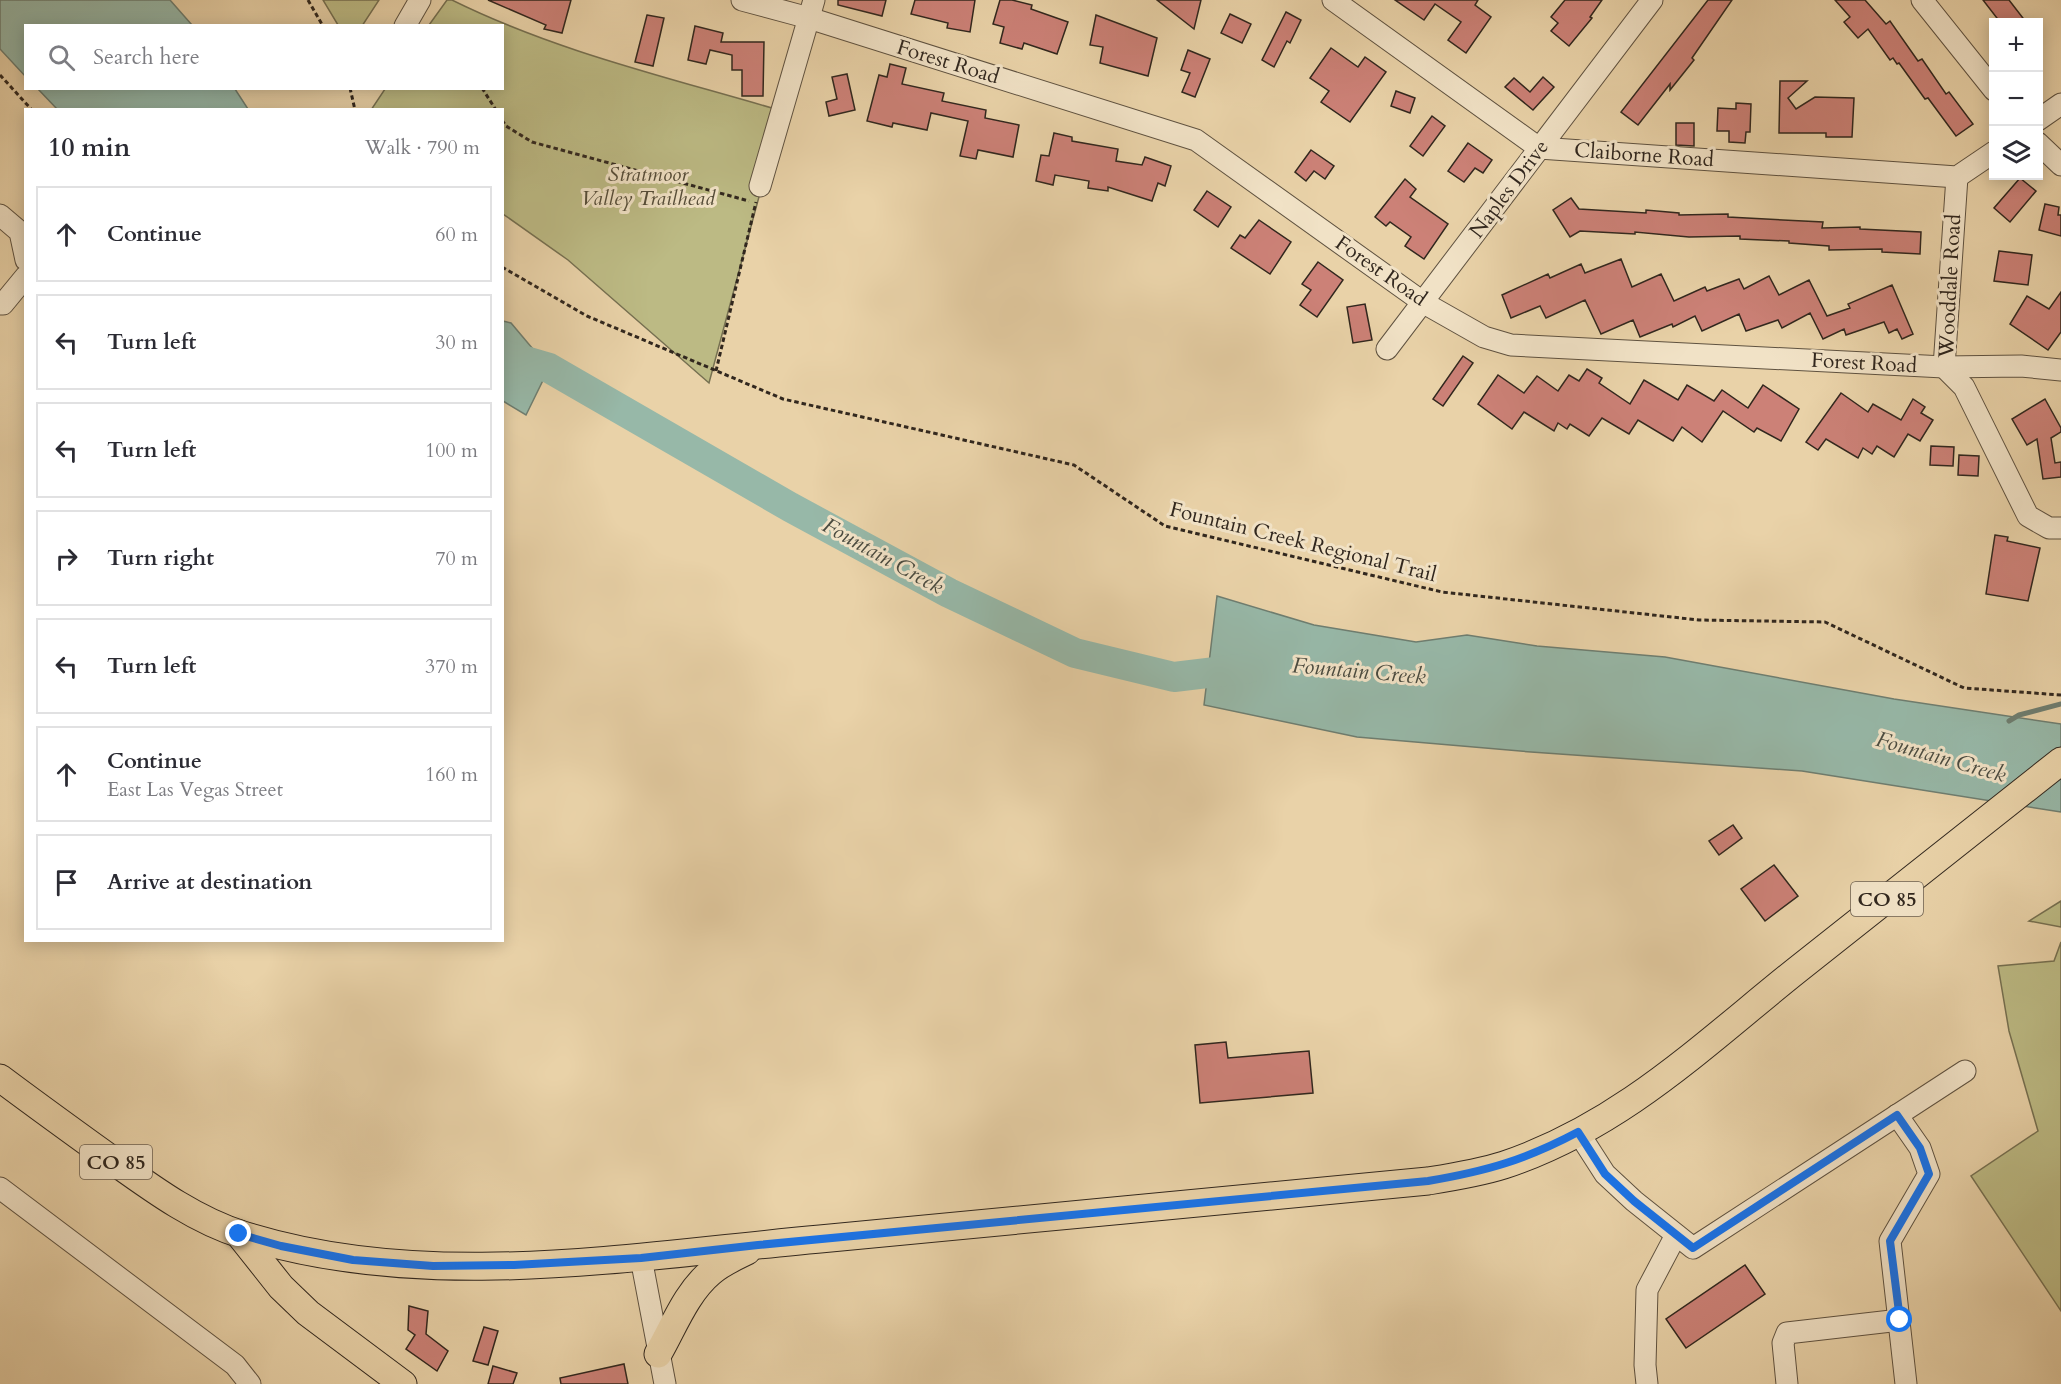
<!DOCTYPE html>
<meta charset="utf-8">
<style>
:root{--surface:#fff;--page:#f7f7f7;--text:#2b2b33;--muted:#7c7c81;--line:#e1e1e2}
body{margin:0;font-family:Cardo,serif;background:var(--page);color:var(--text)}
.controls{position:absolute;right:18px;top:18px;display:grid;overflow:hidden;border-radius:0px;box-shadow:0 3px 15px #0003}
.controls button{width:54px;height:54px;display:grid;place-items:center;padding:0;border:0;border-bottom:2px solid var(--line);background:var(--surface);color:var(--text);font:30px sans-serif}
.stop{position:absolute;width:18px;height:18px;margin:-14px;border:4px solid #1a73e8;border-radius:50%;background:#fff}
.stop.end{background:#1a73e8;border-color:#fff;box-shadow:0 2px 6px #0008}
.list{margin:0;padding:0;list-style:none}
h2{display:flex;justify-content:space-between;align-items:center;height:78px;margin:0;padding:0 24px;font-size:26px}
h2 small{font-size:20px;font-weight:400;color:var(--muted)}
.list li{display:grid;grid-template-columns:39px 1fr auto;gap:18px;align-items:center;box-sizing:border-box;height:96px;margin:0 12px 12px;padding:0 12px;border:2px solid var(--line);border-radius:0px}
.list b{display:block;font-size:22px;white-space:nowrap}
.list p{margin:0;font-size:20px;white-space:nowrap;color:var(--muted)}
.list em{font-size:20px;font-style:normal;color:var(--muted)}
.icon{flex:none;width:33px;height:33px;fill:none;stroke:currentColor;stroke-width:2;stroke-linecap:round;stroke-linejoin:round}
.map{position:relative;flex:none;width:2061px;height:1384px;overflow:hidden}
.search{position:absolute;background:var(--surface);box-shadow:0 3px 15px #0003;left:24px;top:24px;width:480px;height:66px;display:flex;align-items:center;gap:15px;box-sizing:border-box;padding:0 21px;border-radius:0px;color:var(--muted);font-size:22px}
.panel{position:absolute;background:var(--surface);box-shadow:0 3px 15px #0003;left:24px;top:108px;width:480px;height:834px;border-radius:0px}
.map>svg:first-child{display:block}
</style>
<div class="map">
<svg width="2061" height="1384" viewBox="0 0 2061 1384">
<rect width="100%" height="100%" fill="#e9d2a8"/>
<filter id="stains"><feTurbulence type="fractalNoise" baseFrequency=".00333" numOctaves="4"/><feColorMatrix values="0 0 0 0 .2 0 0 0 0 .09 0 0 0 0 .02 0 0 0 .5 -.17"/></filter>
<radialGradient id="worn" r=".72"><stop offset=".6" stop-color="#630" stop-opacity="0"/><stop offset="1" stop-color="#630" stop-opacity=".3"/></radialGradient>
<g fill="#bcba84" stroke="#767051" stroke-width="1.5">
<polygon points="323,0 379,0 362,26 338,25"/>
<path d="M447 0H452C557 52 671 78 782 111L709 383 568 260 503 214 502 110H371L385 89 502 88V26L429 25Z"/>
<polygon points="2061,901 2061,927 2029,921"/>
<polygon points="2061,942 2061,1311 1971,1176 2038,1131 2009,1031 1998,966 2054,961"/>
</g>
<g fill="#97b8a8" stroke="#6e7e71" stroke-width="1.5">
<polygon points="0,0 170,0 192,25 26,26 25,76 0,49"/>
<polygon points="38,89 235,89 248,109 57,109"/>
<polygon points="503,321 511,323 549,368 526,415 503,401"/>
<polygon points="1217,596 1314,625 1416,642 1467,635 1537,646 1665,657 1894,699 2061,724 2061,812 1802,771 1531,752 1357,737 1204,705"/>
</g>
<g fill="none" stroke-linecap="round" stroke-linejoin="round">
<polyline stroke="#6e7e71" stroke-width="5" points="2009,721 2019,715 2061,704"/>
<polyline stroke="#97b8a8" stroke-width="30" points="502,354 549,368 790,507 949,593 1075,653 1174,677 1249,668"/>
</g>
<g fill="#cc8177" stroke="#31271e" stroke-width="1.5">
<polygon points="488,0 571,0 562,33 544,29 546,25"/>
<polygon points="838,0 886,0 882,16 838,5"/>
<polygon points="915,0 975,0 970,32 947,28 948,23 911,14"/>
<polygon points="1000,0 1012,0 1032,5 1031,9 1068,22 1057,54 1024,43 1022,49 1000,43 1004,27 993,24"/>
<polygon points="1157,0 1201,0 1194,29"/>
<polygon points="1395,0 1478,0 1475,5 1491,17 1466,53 1448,40 1461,22 1435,4 1424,20"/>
<polygon points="1565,0 1602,0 1590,17 1592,18 1569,46 1551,31 1558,23 1551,17"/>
<polygon points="1708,0 1732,0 1692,58 1694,60 1670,90 1670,84 1638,125 1621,112"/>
<polygon points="1835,0 1865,0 1886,24 1890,21 1918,61 1922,59 1946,94 1949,92 1973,124 1956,136 1928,98 1925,99 1899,63 1897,64 1893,58 1890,60 1868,29 1858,38 1844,22 1850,17"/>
<polygon points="1983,0 2009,0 2026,22 2000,22"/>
<polygon points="1286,12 1301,20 1290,43 1287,41 1274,67 1262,60"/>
<polygon points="1230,14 1251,24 1242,43 1221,33"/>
<polygon points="647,15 664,18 653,66 635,62"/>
<polygon points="1096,15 1157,38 1148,76 1100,63 1103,47 1090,45"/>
<polygon points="695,26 723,33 721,42 764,42 763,96 742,96 742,70 732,70 732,55 710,50 706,64 688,60"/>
<polygon points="1331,48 1358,67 1365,57 1386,72 1350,122 1321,102 1329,91 1310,78"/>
<polygon points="1188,50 1210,59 1195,97 1182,92 1190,73 1181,70"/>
<polygon points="890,64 906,68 902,84 944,93 942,101 986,110 985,118 1019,125 1013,157 978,150 976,159 960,156 968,121 931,113 927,130 893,123 892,127 867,121 879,75 887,77"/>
<polygon points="847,74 855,110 829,116 826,102 837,99 832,77"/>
<polygon points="1543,77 1554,87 1533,110 1505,87 1514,78 1530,92"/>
<polygon points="1780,81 1807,81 1788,98 1796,109 1815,97 1854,98 1852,137 1826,137 1826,133 1779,133"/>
<polygon points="1396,91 1415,98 1410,113 1391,106"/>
<polygon points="1736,103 1751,104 1750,132 1746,132 1745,143 1729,142 1729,131 1717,131 1718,108 1736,109"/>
<polygon points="1432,116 1445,126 1423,156 1410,146"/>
<polygon points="1676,123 1694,123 1694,146 1676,145"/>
<polygon points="1054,133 1072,137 1072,141 1118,149 1116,161 1142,165 1145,157 1171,166 1165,186 1158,183 1152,201 1108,187 1108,191 1088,188 1089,181 1055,175 1053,185 1036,181 1041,155 1049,156"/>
<polygon points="1468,143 1492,160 1483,173 1475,168 1464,182 1448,171"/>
<polygon points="1311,150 1334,166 1325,179 1314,171 1306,181 1295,172"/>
<polygon points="2020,178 2036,191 2010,222 1994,208"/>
<polygon points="1405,179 1416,189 1410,197 1448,224 1424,259 1405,246 1411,237 1390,222 1386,226 1375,217"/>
<polygon points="1207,191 1231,207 1218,227 1194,210"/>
<polygon points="1571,198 1579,209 1646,213 1646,210 1679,213 1679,215 1728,214 1728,217 1823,222 1822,228 1860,227 1860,229 1921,232 1920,254 1882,252 1882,249 1829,250 1829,246 1789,243 1789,241 1740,239 1740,236 1689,237 1635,232 1635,234 1580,231 1570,237 1553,210"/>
<polygon points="2045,204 2059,207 2058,215 2061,215 2061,236 2039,230"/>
<polygon points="1259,220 1291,242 1270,274 1231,248 1240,235 1245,238"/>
<polygon points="1999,251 2032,255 2028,285 1994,281"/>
<polygon points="1621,259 1632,287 1661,274 1674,301 1705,287 1707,291 1739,279 1744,289 1769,276 1779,295 1809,280 1827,316 1850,308 1848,304 1892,285 1913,334 1902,339 1897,329 1889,333 1884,322 1846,335 1844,329 1823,339 1810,313 1782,328 1778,320 1746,331 1739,314 1702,331 1695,316 1673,327 1672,324 1640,337 1633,320 1601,334 1585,300 1546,318 1540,306 1511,318 1502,295 1548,274 1550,278 1581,264 1585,273"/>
<polygon points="1318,262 1343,280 1317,317 1300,305 1311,290 1302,284"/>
<polygon points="2061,292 2061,332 2048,350 2010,324 2027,296 2049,309"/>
<polygon points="1365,304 1372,340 1353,343 1347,307"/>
<polygon points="1463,356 1473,363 1443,406 1433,399"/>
<polygon points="1587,369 1602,378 1599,383 1630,404 1644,380 1678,400 1687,385 1714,401 1722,390 1748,408 1763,385 1799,409 1781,441 1757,428 1754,432 1723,411 1702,442 1682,427 1673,441 1638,420 1629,434 1602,418 1589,436 1570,424 1567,429 1558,423 1554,431 1524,412 1512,429 1478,404 1498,375 1524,393 1537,376 1558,391 1569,375 1579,381"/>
<polygon points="1841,393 1868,412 1873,404 1901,420 1913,399 1925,407 1921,413 1933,420 1920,441 1908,434 1894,457 1877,446 1872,454 1863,448 1858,458 1826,439 1818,450 1806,442"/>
<polygon points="2045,399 2061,428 2061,432 2051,438 2055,463 2061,462 2061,477 2043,479 2037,439 2027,445 2012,419"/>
<polygon points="1931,446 1954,447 1953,466 1930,465"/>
<polygon points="1959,455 1979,456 1978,476 1958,475"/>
<polygon points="1995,535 2008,537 2007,541 2040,548 2028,601 1986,594"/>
<polygon points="1733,825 1742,838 1719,855 1709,841"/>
<polygon points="1774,865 1798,896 1765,921 1741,889"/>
<polygon points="1226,1042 1228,1058 1309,1051 1313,1093 1200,1103 1195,1045"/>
<polygon points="1745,1265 1765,1294 1686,1348 1666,1319"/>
<polygon points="409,1306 428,1311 426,1334 448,1351 437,1371 406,1349 415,1335 408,1330"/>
<polygon points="484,1327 498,1331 488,1365 473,1361"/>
<polygon points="624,1364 628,1384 561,1384 560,1378"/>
<polygon points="493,1366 517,1373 513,1384 488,1384"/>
</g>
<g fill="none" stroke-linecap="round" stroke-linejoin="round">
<g stroke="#5f5240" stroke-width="23">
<g id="minor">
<polyline points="742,0 809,18 1196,140 1424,303 1484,337 1511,345 1944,367 2021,366 2061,370"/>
<polyline points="1333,0 1539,148 1957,177 1994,152"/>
<polyline points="1922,0 1994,90"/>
<polyline points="405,26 420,0"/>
<polyline points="2038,120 2061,104"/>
<polyline points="2038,143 2061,165"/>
<polyline points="1957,177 1944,367 1964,387 2028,516 2049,528 2061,528"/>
<polyline points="760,186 814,0"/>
<polyline points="0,215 20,232 26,260"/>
<polyline points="0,304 3,304 26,276"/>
<polyline points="1387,349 1652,0"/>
<polyline points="1897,1115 1920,1148 1929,1174 1890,1241 1906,1384"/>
<polyline points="1578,1132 1605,1174 1634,1201 1693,1248 1965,1071"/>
<polyline points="0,1188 235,1365 250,1384"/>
<polyline points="641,1258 665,1384"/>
<polyline points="1647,1384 1645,1365 1647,1290 1676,1235"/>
<polyline points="1787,1384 1783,1343 1787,1333 1900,1320"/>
</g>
</g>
<g stroke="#31271e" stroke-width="29">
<g id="major">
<path d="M0 1078C36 1105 72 1131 108 1157 150 1187 194 1220 243 1235 427 1293 632 1256 820 1239 1023 1220 1225 1200 1428 1181 1453 1177 1479 1173 1504 1165 1621 1126 1703 1045 1797 970 1885 900 1973 831 2061 761"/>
<polyline points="239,1234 281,1287 308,1313 403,1384"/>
<path d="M658 1354C674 1326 686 1293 711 1272 721 1263 735 1257 747 1251"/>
</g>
</g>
<g stroke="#31271e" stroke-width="3" stroke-dasharray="4.5 3" stroke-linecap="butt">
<polyline points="308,0 323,26"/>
<polyline points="0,75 32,110"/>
<polyline points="350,88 355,110"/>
<polyline points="482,88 496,110"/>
<polyline points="502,120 506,126 532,142 749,201"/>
<polyline points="502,267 587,316 783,399 1074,465 1165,526 1442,592 1699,620 1825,622 1964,688 2061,695"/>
<polyline points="716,371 756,202"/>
</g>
<use href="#minor" stroke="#f1e2c6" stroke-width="21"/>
<use href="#major" stroke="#e9d2a8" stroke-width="27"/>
</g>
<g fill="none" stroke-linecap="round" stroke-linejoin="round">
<path stroke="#1a73e8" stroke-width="8" d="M239 1234 281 1246 353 1260 433 1266 514 1265 641 1258 758 1245 1428 1181C1487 1171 1525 1160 1578 1132L1605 1174 1634 1201 1693 1248 1897 1115 1920 1148 1929 1174 1890 1241 1900 1320"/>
</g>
<g text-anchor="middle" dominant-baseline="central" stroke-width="6" stroke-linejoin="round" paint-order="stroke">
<g fill="#f1e2c6" stroke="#6b5f50" stroke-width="1.5">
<rect x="1851" y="882" width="72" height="34" rx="4.5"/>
<rect x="80" y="1145" width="72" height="34" rx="4.5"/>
</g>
<g font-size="20" font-weight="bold" fill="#31271e">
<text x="1887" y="899">CO 85</text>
<text x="116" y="1162">CO 85</text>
</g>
<g font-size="21" fill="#31271e" stroke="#f1e2c6">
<text transform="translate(948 62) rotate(17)">Forest Road</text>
<text transform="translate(1644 155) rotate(4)">Claiborne Road</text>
<text transform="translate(1509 189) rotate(-53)">Naples Drive</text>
<text transform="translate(1381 271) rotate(35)">Forest Road</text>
<text transform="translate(1950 286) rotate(-87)">Wooddale Road</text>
<text transform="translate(1864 363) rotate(3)">Forest Road</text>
<text transform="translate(1303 542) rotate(14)">Fountain Creek Regional Trail</text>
</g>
<g font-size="21" font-style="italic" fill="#544c38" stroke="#f1e2c6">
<text x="648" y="174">Stratmoor<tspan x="648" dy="24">Valley Trailhead</tspan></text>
</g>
<g font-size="22" font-style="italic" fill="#4a4b40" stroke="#f1e2c6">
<text transform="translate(883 556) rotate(29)">Fountain Creek</text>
<text transform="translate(1359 671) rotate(5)">Fountain Creek</text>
<text transform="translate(1941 757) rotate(16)">Fountain Creek</text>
</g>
</g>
<rect width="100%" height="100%" filter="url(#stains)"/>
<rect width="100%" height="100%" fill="url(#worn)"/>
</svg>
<div class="controls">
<button>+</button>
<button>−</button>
<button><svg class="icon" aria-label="layers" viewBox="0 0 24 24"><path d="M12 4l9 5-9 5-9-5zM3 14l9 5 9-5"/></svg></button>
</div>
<div class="stop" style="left:1900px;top:1320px"></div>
<div class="stop end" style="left:239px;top:1234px"></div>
<div class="search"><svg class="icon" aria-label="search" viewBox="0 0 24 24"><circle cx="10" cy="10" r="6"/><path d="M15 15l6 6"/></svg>Search here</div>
<section class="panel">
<h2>10 min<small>Walk · 790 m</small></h2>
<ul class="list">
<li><svg class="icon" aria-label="ahead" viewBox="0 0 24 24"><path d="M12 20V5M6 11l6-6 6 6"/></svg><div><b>Continue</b></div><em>60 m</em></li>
<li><svg class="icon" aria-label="left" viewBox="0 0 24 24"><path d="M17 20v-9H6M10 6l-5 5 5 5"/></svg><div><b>Turn left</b></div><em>30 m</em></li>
<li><svg class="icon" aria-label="left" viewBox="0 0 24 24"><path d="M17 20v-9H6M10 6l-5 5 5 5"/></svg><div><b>Turn left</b></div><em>100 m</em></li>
<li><svg class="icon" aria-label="right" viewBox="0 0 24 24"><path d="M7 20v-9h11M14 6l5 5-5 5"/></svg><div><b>Turn right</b></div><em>70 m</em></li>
<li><svg class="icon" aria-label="left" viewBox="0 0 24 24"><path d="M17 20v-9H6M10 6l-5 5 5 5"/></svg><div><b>Turn left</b></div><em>370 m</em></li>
<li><svg class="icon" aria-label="ahead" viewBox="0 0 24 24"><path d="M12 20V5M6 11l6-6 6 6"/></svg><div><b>Continue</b><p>East Las Vegas Street</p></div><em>160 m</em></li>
<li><svg class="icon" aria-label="arrive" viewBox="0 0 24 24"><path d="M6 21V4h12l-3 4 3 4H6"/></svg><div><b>Arrive at destination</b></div></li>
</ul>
</section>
</div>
